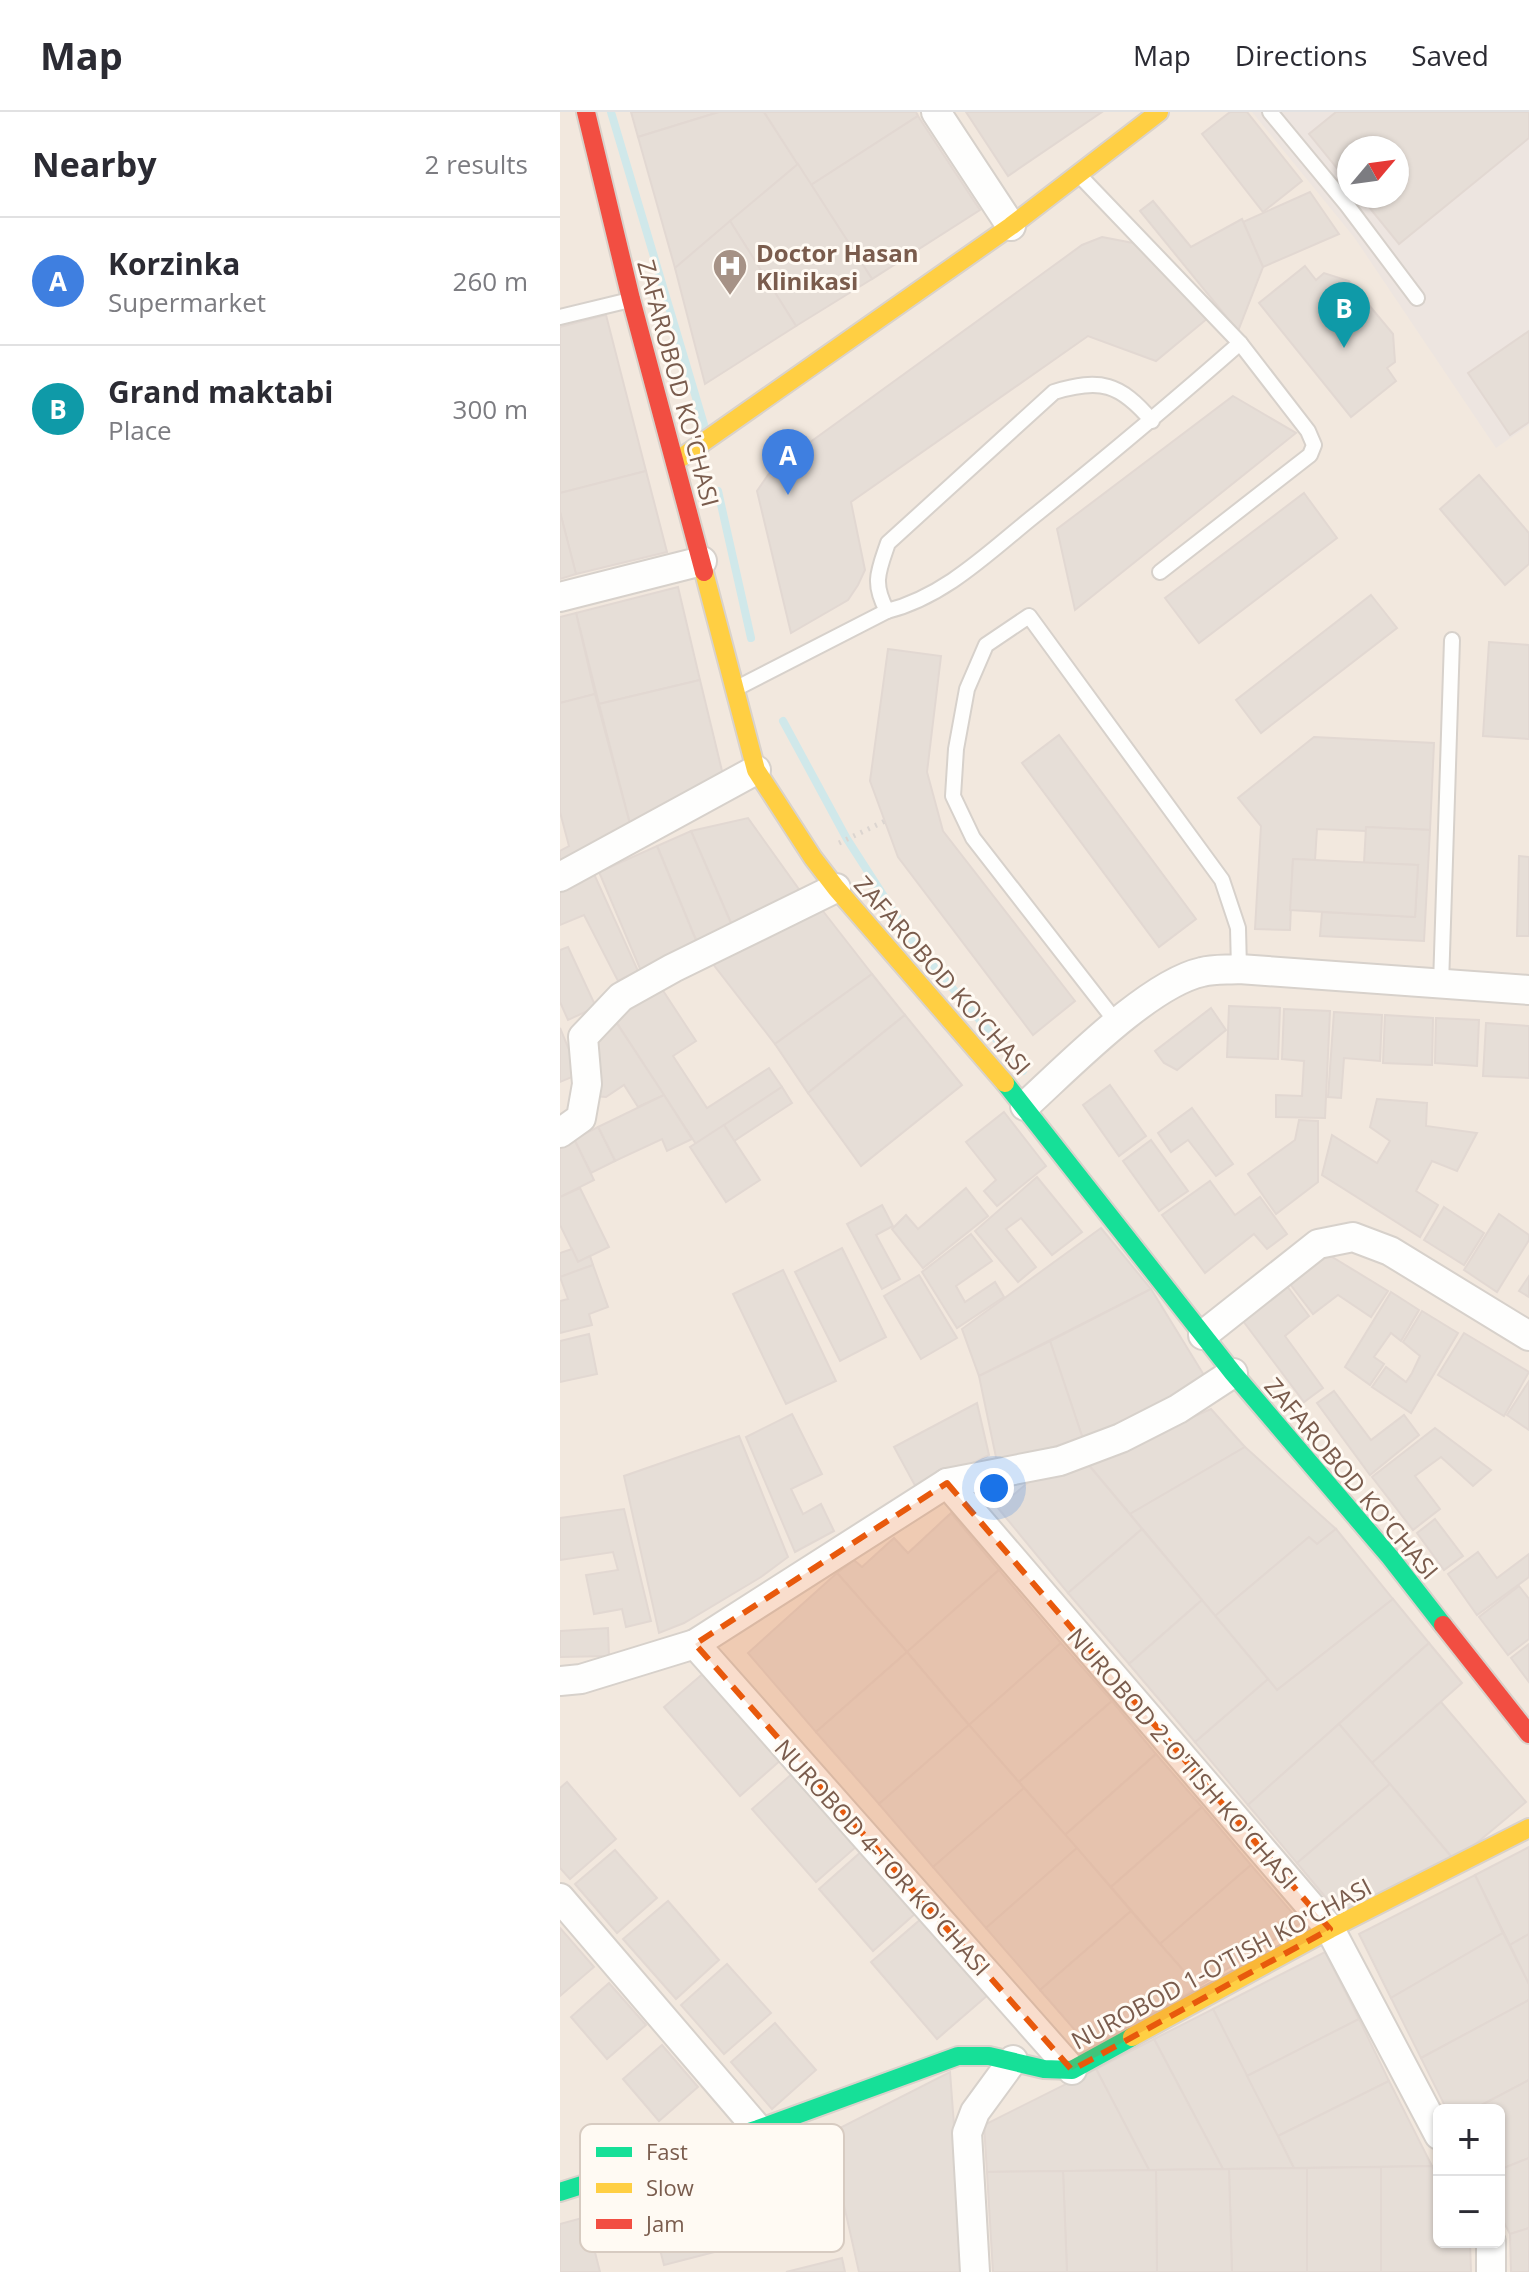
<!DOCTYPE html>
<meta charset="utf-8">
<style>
:root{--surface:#fff;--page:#f7f7f7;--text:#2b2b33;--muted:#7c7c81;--line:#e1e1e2;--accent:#b45309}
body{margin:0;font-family:"Open Sans",sans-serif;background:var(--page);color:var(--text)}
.controls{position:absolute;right:24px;bottom:24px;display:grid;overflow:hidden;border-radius:12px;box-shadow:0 2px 6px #0004}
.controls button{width:72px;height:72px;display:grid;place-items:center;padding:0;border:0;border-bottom:2px solid var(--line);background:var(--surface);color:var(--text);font:40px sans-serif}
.compass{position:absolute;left:777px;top:24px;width:72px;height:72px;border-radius:50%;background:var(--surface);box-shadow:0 2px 6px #0004;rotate:61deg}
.you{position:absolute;left:434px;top:1376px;width:28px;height:28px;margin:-20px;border:6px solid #fff;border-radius:50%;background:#1a73e8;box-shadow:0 0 0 12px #1a73e833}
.badge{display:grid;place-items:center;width:52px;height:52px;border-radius:50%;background:var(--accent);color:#fff;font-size:26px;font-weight:700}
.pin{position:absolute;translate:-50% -66px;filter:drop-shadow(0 2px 4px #0008)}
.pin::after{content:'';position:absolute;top:42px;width:28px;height:24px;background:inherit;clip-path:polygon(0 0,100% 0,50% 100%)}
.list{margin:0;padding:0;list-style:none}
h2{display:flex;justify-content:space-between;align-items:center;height:104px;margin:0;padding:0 32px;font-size:34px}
h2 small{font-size:26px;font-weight:400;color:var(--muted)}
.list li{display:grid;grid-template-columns:52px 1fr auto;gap:24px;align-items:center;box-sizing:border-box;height:128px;padding:0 32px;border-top:2px solid var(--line)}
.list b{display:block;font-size:30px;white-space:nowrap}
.list p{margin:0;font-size:26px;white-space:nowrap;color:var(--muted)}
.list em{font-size:26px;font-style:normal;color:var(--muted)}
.map{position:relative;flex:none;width:969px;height:2160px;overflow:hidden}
header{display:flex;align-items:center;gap:48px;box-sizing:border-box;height:112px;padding:0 40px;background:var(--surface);border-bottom:2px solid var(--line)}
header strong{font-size:38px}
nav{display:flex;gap:44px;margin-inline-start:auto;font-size:28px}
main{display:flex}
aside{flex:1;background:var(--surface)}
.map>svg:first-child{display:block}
</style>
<header>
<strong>Map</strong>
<nav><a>Map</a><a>Directions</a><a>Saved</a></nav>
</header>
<main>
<aside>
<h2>Nearby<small>2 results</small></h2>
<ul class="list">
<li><span class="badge" style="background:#3f7fe0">A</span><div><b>Korzinka</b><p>Supermarket</p></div><em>260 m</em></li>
<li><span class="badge" style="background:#0f9aa8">B</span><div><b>Grand maktabi</b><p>Place</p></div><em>300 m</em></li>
</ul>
</aside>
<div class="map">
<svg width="969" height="2160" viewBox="0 0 969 2160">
<rect width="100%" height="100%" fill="#f9f5f0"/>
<path fill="#f2e8de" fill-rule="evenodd" d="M0 0H969V2160H0ZM789 36H837V84H789ZM879 1998H939V2130H879Z"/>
<path fill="#ede5e0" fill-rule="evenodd" d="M692 0H969V313L936 336 794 125ZM789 36H837V84H789Z"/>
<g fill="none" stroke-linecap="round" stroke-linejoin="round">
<g stroke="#d0e8ea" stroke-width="8">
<polyline points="51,0 145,316"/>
<polyline points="158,379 191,526"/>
<polyline points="223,609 287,727 354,831 463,959"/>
</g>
</g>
<g fill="#e6ded7" stroke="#e2d8d2" stroke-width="2">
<polygon points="71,0 159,0 78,25"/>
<polygon points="159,0 204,0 238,52 115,156 78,25"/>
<polygon points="204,0 356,0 358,4 251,73"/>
<polygon points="406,0 542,0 448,64"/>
<polygon points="670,0 687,0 742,69 703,100 642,22"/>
<polygon points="776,0 969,0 969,26 839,132 800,84 837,84 837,36 789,36 789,71 749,22"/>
<polygon points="358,4 420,98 312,167 251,73"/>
<polygon points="238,52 312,167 236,214 170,109"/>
<polygon points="750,80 779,122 703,155 683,110"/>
<polygon points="593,89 631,135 682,107 703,155 678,219 580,99"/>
<polygon points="170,109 236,214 145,272 115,156"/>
<polygon points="542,125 573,131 648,206 596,249 528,224 291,390 305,458 298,473 288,488 231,521 197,379 208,363 220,352 522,133"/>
<polygon points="745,154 756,168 764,161 789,169 833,222 835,250 827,256 836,269 791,305 699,191"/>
<polygon points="46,203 86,359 0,381 0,215"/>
<polygon points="969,219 969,310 950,323 908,261"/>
<polygon points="673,284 736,321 515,498 497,417"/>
<polygon points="86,359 107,440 16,462 0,400 0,381"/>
<polygon points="919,363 969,421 969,452 945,473 880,397"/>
<polygon points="744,381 777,426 639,531 605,486"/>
<polygon points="0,400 16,462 0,467"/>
<polygon points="118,475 140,568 39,592 16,501"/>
<polygon points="811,483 837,516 701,621 676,588"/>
<polygon points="16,501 35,582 0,591 0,505"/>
<polygon points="929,530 969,533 969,627 923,624"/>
<polygon points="328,537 381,544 367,660 383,719 515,889 473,923 338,745 310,669"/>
<polygon points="140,568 163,663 70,712 39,592"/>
<polygon points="35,582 70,712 0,749 0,739 9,734 0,700 0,591"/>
<polygon points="499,623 636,807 599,835 462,651"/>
<polygon points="754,625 874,631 870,718 806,715 806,719 757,717 755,748 733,747 730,818 695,817 701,714 678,686"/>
<polygon points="188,706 243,783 174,818 131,719"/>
<polygon points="806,715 870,718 864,829 760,824 762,800 855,805 858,753 804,751"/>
<polygon points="131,719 174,818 138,833 97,734"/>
<polygon points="97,734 138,833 81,859 39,760"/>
<polygon points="959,744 969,745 969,824 957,824"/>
<polygon points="733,747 858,753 855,805 730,798"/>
<polygon points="34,762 78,859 58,869 24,803 0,813 0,780"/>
<polygon points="259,794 312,862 215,932 153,852"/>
<polygon points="8,835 36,895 8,908 0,890 0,838"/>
<polygon points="312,862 345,903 248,981 215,932"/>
<polygon points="98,871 136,929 113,944 147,996 209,956 222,975 136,1032 51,902"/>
<polygon points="669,894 720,896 718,947 667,945"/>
<polygon points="651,896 666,918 617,958 604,951 595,939"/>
<polygon points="724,897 770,899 765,1006 716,1005 716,983 742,984 744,949 722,947"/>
<polygon points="774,900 822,903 820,949 784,946 781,986 768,985"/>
<polygon points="345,903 402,973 301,1054 248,981"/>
<polygon points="825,903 873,906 872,953 823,951"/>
<polygon points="876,906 919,908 917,954 875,951"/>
<polygon points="54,907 104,983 78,995 64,973 46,985 33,984 32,937"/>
<polygon points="926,911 969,914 969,966 923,964"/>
<polygon points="0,916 19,962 0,970"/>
<polygon points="550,973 586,1024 559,1044 523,993"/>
<polygon points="222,975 232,991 174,1029 164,1013"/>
<polygon points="104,983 132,1027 107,1039 102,1027 55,1049 38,1015"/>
<polygon points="817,987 867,991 866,1014 917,1021 897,1059 872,1049 856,1079 878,1093 860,1125 762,1063 772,1023 817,1051 830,1029 810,1015"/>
<polygon points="632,996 673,1052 656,1064 628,1028 611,1040 598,1021"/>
<polygon points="444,1000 486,1054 437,1094 424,1079 436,1068 406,1030"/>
<polygon points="739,1008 758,1009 758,1070 716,1102 688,1062 735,1028"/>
<polygon points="164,1013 200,1068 166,1090 130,1035"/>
<polygon points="38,1015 55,1049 31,1061 14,1027"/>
<polygon points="14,1027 34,1068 0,1085 0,1034"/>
<polygon points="591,1028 628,1079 599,1099 563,1049"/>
<polygon points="477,1065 522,1120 492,1143 461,1106 446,1117 476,1155 458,1170 415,1119"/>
<polygon points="650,1069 675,1103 700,1085 727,1122 707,1137 694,1122 645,1161 602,1103"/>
<polygon points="20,1076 49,1135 18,1150 0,1113 0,1085"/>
<polygon points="406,1076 428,1104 363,1156 332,1117 346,1103 358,1117"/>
<polygon points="322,1093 333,1114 316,1123 340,1167 322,1177 287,1112"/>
<polygon points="884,1095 924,1121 904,1153 864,1128"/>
<polygon points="939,1102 969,1123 969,1128 937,1180 904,1158"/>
<polygon points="541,1116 591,1177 419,1264 402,1217"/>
<polygon points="411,1122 432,1149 396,1174 405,1190 435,1170 444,1185 397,1216 362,1160"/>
<polygon points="282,1136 326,1225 280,1249 235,1160"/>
<polygon points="12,1137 18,1150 30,1144 33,1153 0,1165 0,1141"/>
<polygon points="769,1143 828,1179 811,1205 778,1183 753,1202 730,1172"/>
<polygon points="33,1153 48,1195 29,1202 32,1213 0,1221 0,1189 8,1187 0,1165"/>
<polygon points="223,1158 276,1269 226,1292 173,1182"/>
<polygon points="359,1163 397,1226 361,1247 324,1184"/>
<polygon points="969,1164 969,1185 959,1179"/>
<polygon points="727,1174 749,1204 725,1224 763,1276 744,1290 683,1209"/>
<polygon points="591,1177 647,1268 558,1313 523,1327 490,1229"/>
<polygon points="831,1180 859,1198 841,1229 831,1221 814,1245 824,1252 810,1273 785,1255"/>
<polygon points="862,1199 898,1221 851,1301 812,1275 826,1255 846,1270 852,1261 860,1244 843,1230"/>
<polygon points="904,1221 969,1260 944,1304 878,1263"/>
<polygon points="29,1222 37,1262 0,1270 0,1229"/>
<polygon points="490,1229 523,1327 437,1350 419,1264"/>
<polygon points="969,1269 969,1318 947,1303"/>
<polygon points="774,1279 811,1328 844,1303 859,1323 810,1363 757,1291"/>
<polygon points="417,1291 429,1343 358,1379 334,1335"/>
<polygon points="651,1297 685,1335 570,1402 527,1351"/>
<polygon points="232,1302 262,1362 231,1377 243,1402 261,1392 274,1419 235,1440 186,1325"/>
<polygon points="875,1316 931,1358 913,1374 881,1345 855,1364 880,1397 853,1418 812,1365"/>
<polygon points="179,1324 228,1445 201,1465 124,1511 99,1521 64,1364"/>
<polygon points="685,1335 776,1417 757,1432 749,1425 655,1504 570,1402"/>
<polygon points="527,1351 582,1417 508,1481 438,1396 471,1368"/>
<polygon points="64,1397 91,1509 66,1515 62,1497 34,1502 26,1463 58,1458 53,1440 0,1448 0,1406"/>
<polygon points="391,1401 439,1458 347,1540 277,1461 294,1448 302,1455 334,1426 348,1441"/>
<polygon points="875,1407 903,1444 884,1458 857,1421"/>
<polygon points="582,1417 642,1488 569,1552 508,1481"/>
<polygon points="776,1417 833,1487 717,1578 655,1504 749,1425 757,1432"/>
<polygon points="918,1440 937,1466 969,1442 969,1465 917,1503 888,1462"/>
<polygon points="439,1458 501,1531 409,1613 347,1540"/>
<polygon points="277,1461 347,1540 256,1620 188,1541"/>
<polygon points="959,1474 969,1487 969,1527 948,1543 919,1505"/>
<polygon points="833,1487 869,1531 688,1693 635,1630 708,1567 717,1578"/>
<polygon points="642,1488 708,1567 635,1630 569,1552"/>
<polygon points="48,1516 49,1544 0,1545 0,1519"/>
<polygon points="501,1531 552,1589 459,1670 409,1613"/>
<polygon points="869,1531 902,1571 812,1651 779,1612"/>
<polygon points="969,1532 969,1570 951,1546"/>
<polygon points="347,1540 409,1613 319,1692 256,1620"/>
<polygon points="145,1560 222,1647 180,1684 104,1595"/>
<polygon points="552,1589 596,1642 505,1723 459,1670"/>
<polygon points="881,1590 966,1690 895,1749 812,1651"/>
<polygon points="779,1612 830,1672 737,1751 688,1693"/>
<polygon points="409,1613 464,1676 373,1755 319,1692"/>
<polygon points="596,1642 642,1695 551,1775 505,1723"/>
<polygon points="233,1661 297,1734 256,1770 192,1697"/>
<polygon points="7,1670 56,1727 10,1767 0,1756 0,1676"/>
<polygon points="830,1672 895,1749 781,1804 737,1751"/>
<polygon points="464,1676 517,1736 426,1816 373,1755"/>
<polygon points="642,1695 691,1753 600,1832 551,1775"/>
<polygon points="969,1735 969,1822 950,1833 915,1763"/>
<polygon points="517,1736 571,1799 480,1878 426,1816"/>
<polygon points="55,1738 97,1786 57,1821 15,1772"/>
<polygon points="302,1739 356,1801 313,1839 259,1777"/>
<polygon points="691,1753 741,1811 638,1875 600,1832"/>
<polygon points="915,1763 943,1821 831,1886 799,1822"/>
<polygon points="108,1789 159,1848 116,1887 63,1827"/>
<polygon points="571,1799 638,1875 534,1940 480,1878"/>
<polygon points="361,1807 428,1883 377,1927 311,1850"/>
<polygon points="0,1816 34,1855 0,1884"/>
<polygon points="943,1821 969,1872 969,1888 861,1946 831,1886"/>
<polygon points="969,1822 969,1872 950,1833"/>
<polygon points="765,1840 799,1907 687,1964 653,1897"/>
<polygon points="167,1852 211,1901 164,1942 121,1893"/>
<polygon points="49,1871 86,1913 47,1947 11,1905"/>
<polygon points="969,1888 969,1968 912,1998 887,1998 861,1946"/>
<polygon points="653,1897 718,2024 734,2056 663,2057 594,1927"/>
<polygon points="799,1907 829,1969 718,2024 687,1964"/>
<polygon points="215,1911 256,1958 212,1997 171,1950"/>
<polygon points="594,1927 663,2057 589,2058 536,1957"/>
<polygon points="102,1933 138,1975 99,2009 63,1967"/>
<polygon points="536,1957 589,2058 427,2060 424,2013"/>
<polygon points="390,1960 405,2160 299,2160 268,2022"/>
<polygon points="969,1968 969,2046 939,2058 939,1998 912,1998"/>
<polygon points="829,1969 872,2054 734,2056 718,2024"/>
<polygon points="969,2046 969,2116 950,2122 939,2101 939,2058"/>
<polygon points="872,2054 879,2068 879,2130 910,2130 911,2160 821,2160 821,2055"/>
<polygon points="821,2055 821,2160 747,2160 747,2056"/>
<polygon points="747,2056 747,2160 672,2160 669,2057"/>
<polygon points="669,2057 672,2160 597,2160 596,2058"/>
<polygon points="596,2058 597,2160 507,2160 503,2059"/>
<polygon points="503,2059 507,2160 433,2160 427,2060"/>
<polygon points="147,2067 166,2137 104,2153 86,2082"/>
<polygon points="26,2105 40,2160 0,2160 0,2112"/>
<polygon points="969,2116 969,2160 951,2160 950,2122"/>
<polygon points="282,2146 285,2160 226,2160"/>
</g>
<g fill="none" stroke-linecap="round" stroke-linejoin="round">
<g stroke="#d7d1cb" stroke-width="18">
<g id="lane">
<polyline points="710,0 787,93 857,186"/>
<polyline points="520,64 680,231 748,319 754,333 750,343 600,460"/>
<polyline points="0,205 70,188"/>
<path d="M327 499C312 471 318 460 328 431L494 280C540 266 560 271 592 309"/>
<path d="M177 576 327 499C387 484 432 437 479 400 547 345 614 289 680 231"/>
<polyline points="881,873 892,528"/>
<polyline points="557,911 413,726 393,684 396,637 407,577 426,533 469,504 662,768 678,816 679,857"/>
</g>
</g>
<g stroke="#d7d1cb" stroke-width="32">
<g id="street">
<polyline points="376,0 451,114"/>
<polyline points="0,485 142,449"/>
<polyline points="0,765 196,658"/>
<path d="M465 994C508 955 588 872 642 860 653 857 667 858 679 857L969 878"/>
<polyline points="0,1021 21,1006 27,972 23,925 61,885 113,856 276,776"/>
<polyline points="643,1223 758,1132 793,1125 830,1139 969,1224"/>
<polyline points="387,1371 770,1817 879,2023"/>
<polyline points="135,1532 512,1958"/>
<polyline points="0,1569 21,1567 135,1532 387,1371 500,1349 561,1326 618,1297 673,1261"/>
<polyline points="0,1786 198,2017"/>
<polyline points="931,2130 931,2160"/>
<polyline points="415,2160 407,2021 415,2000 453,1948"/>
</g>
</g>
<g stroke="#d9d2cb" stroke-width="22">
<g id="fast">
<polyline points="445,971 673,1261 830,1445 883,1513"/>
<polyline points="0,2080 198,2017 398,1944 429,1944 484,1957 512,1958 572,1925"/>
</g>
</g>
<g stroke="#d9d2cb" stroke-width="22">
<g id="slow">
<polyline points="115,350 451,114 599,0"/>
<polyline points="144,460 196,658 253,746 276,776 445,971"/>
<polyline points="572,1925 770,1817 969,1716"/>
</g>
</g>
<g stroke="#d9d2cb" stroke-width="22">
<g id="jam">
<polyline points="26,0 71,187 144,460"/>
<polyline points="883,1513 969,1622"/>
</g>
</g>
<polyline stroke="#dcd5d0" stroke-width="5" stroke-dasharray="2 6" stroke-linecap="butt" points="279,731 325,709"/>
<use href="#lane" stroke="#fefefd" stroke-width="14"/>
<use href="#street" stroke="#fefefd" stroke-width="28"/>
<use href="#fast" stroke="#16e098" stroke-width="18"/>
<use href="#slow" stroke="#ffcf43" stroke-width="18"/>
<use href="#jam" stroke="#f24e42" stroke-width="18"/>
</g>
<path fill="#e8590c" fill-opacity="0.2" stroke="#e8590c" stroke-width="6" stroke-dasharray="16 10" stroke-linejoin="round" d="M387 1371 770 1817 512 1958 135 1532Z"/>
<defs>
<g id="hospital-pin" transform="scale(1.8)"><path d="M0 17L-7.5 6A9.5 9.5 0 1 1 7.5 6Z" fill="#a69286" stroke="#fffaf3"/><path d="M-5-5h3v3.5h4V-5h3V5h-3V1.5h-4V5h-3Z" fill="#fff"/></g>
</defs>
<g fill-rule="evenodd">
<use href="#hospital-pin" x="170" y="154"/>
</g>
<g text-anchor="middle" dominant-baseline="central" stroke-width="6" stroke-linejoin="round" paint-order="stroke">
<g font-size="24" font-weight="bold" fill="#7a5c4d" stroke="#fffaf3" text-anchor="start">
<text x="196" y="140">Doctor Hasan<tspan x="196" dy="28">Klinikasi</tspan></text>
</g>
<g font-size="24" fill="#7a5c4d" stroke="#fffaf3">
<text transform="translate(119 271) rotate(75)">ZAFAROBOD KO'CHASI</text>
<text transform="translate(383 863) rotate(49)">ZAFAROBOD KO'CHASI</text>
<text transform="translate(792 1366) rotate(50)">ZAFAROBOD KO'CHASI</text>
<text transform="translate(623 1646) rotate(49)">NUROBOD 2-O'TISH KO'CHASI</text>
<text transform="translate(323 1745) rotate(48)">NUROBOD 4-TOR KO'CHASI</text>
<text transform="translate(661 1851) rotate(-28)">NUROBOD 1-O'TISH KO'CHASI</text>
</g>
</g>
<rect x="20" y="2012" width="264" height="128" rx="12" fill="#fffaf3" stroke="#d7cbc1" stroke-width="2"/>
<rect x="36" y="2035" width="36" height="10" fill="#16e098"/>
<rect x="36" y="2071" width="36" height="10" fill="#ffcf43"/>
<rect x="36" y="2107" width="36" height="10" fill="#f24e42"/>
<g font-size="22" fill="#7a5c4d">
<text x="86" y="2048">Fast</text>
<text x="86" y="2084">Slow</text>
<text x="86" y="2120">Jam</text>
</g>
</svg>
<div class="controls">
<button>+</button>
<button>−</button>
</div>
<svg class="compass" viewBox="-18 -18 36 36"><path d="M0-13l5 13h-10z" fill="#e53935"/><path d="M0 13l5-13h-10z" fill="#7c7c81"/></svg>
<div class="you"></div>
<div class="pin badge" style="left:228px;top:383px;background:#3f7fe0">A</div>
<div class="pin badge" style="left:784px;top:236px;background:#0f9aa8">B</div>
</div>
</main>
